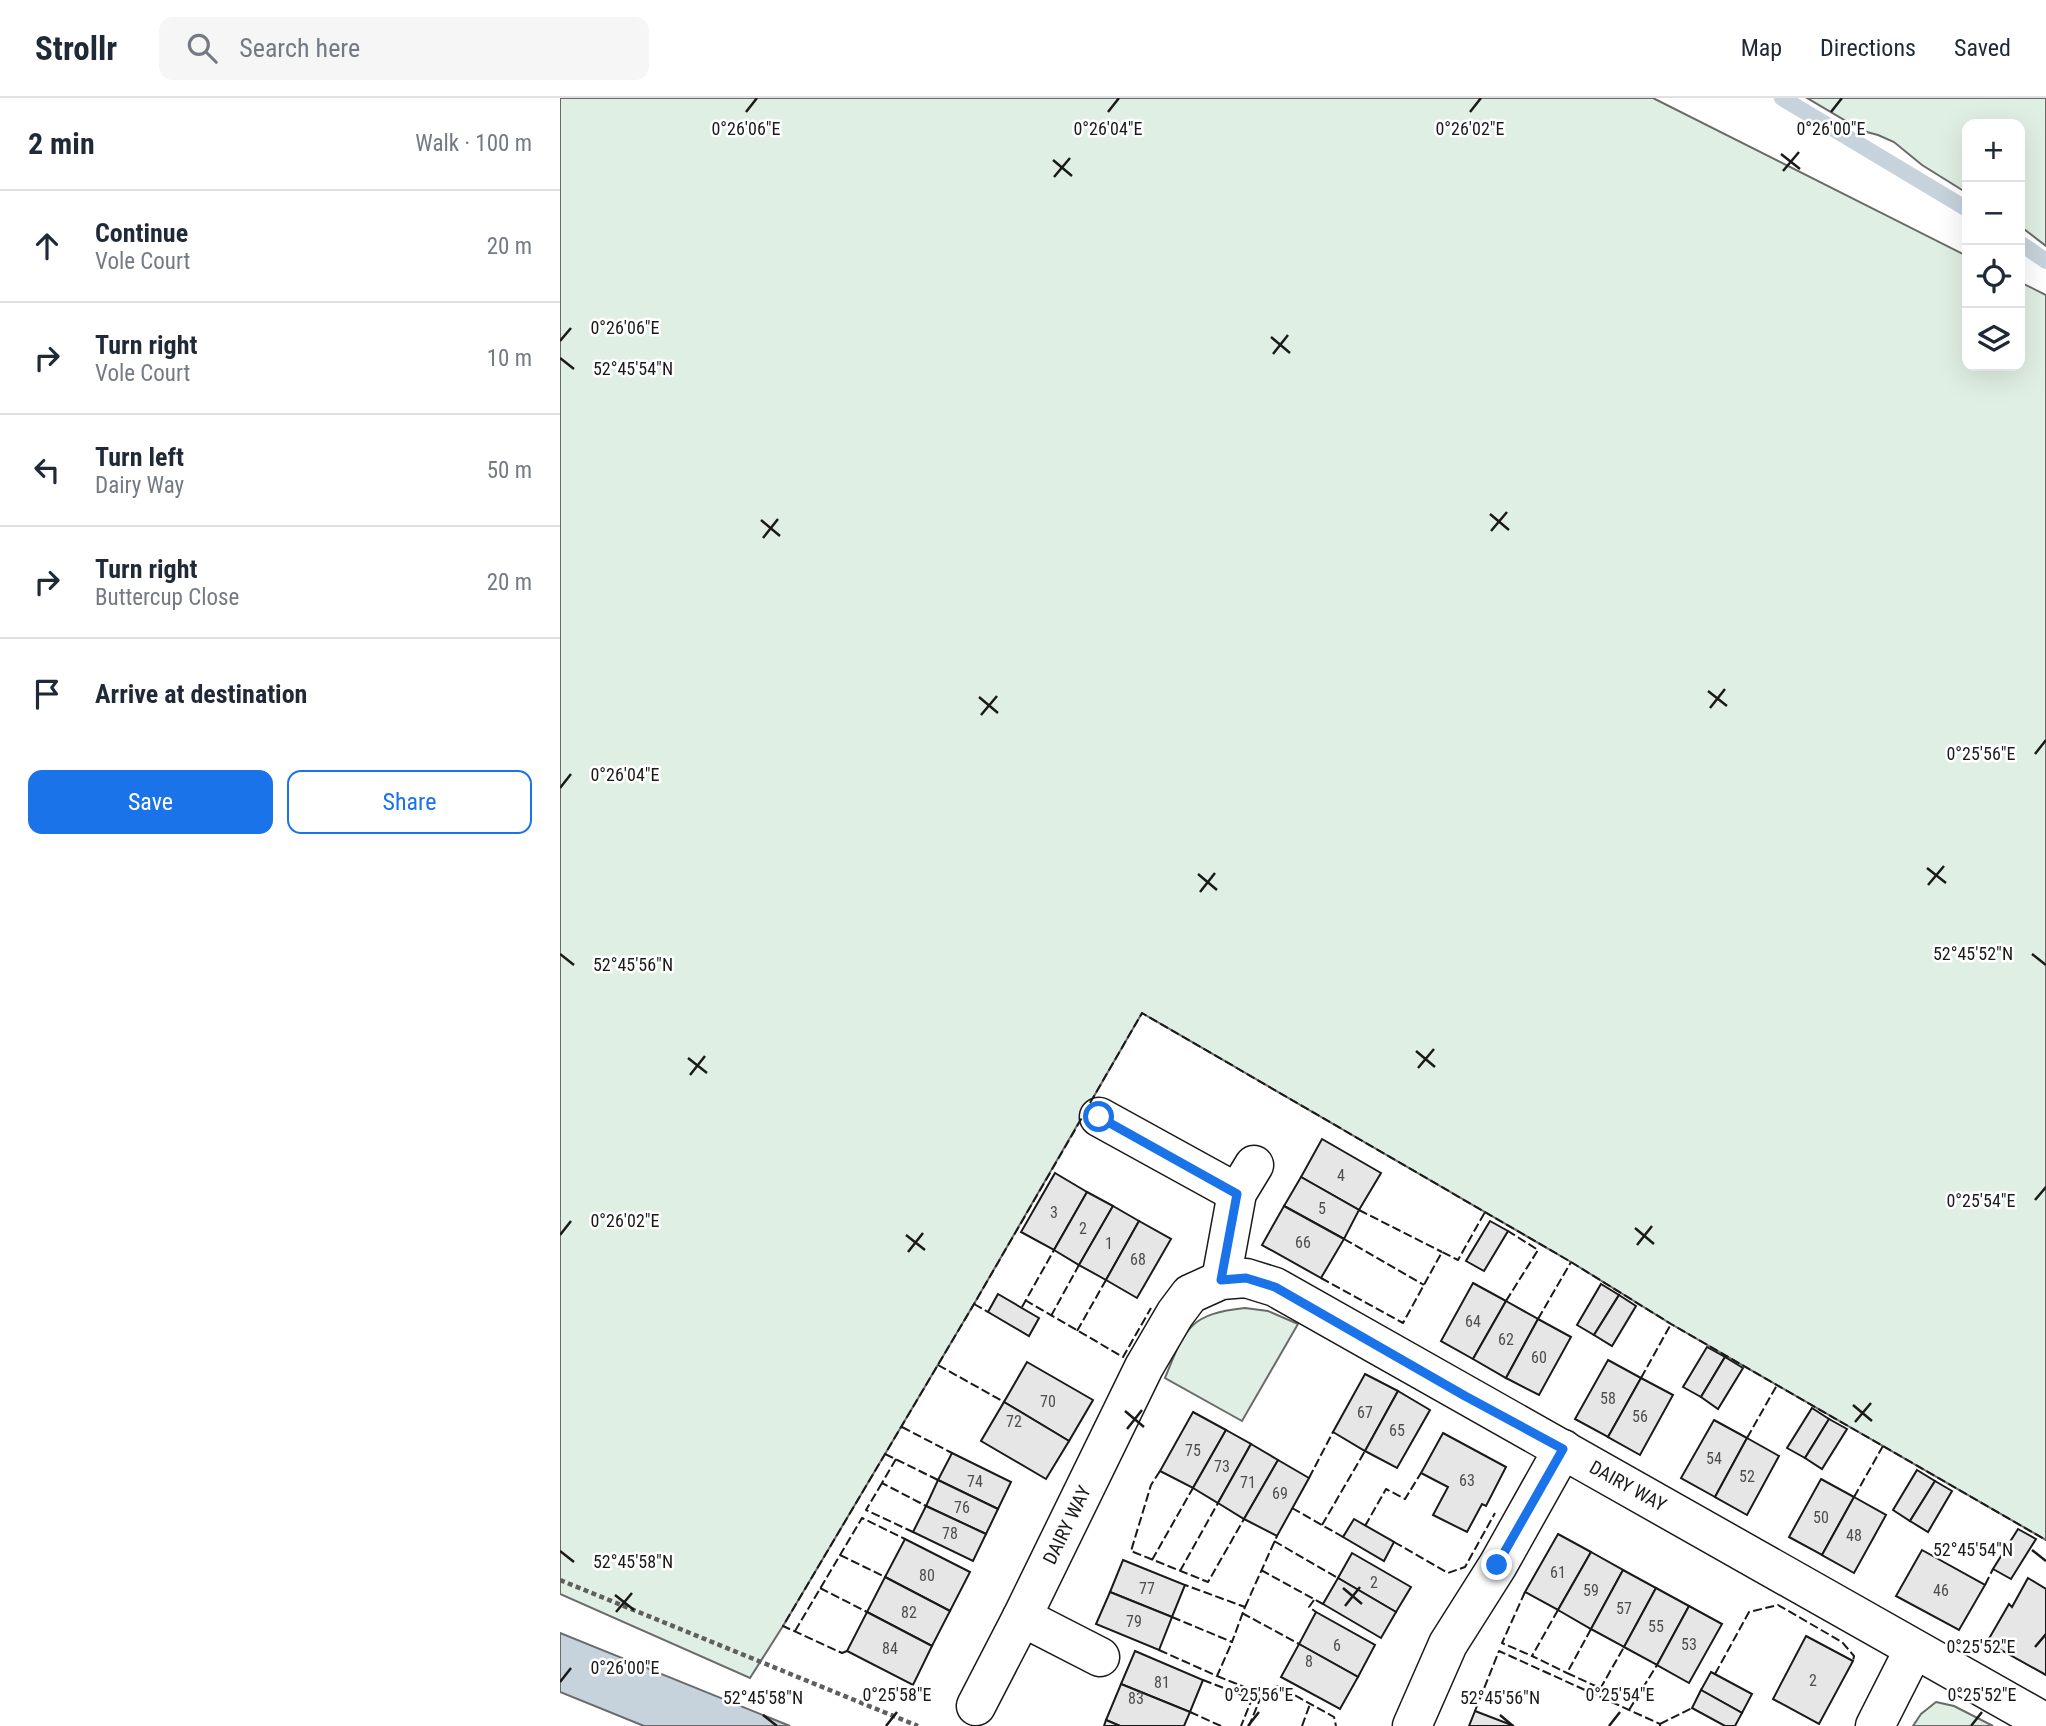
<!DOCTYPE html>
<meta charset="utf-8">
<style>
:root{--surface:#fff;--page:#f6f6f7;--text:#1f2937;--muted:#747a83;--line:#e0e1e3;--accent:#1a73e8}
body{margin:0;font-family:"Roboto Condensed",sans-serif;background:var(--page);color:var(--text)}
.controls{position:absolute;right:21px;top:21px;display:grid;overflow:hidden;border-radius:14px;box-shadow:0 7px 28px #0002}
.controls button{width:63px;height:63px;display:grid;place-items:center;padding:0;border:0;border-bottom:2px solid var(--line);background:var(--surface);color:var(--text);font:35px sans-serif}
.stop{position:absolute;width:21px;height:21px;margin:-16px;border:5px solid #1a73e8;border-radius:50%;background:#fff}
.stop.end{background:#1a73e8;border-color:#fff;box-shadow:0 2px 7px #0008}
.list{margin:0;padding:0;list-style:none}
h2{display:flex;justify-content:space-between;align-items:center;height:91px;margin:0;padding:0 28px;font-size:30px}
h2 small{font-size:23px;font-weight:400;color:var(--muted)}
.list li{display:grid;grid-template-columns:46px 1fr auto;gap:21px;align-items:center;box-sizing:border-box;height:112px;padding:0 28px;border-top:2px solid var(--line)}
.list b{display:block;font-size:26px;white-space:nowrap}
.list p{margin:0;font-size:23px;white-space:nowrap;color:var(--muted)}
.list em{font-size:23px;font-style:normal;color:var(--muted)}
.actions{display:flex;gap:14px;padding:21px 28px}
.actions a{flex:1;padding:16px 0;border:2px solid var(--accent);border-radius:14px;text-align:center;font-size:24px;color:var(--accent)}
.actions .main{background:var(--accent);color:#fff}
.icon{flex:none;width:38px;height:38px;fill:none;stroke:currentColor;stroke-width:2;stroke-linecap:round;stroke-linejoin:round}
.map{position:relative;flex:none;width:1486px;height:1628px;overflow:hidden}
header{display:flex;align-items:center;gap:42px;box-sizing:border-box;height:98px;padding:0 35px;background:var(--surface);border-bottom:2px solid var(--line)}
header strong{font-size:33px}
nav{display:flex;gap:38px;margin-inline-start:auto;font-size:24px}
.search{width:490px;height:63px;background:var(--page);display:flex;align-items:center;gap:18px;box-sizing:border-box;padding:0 24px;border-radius:14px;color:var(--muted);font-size:26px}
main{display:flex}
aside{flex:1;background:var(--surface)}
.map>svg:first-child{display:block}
</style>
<header>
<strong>Strollr</strong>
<div class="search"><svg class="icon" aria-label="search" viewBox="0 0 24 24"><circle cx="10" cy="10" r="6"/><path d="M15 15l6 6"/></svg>Search here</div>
<nav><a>Map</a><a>Directions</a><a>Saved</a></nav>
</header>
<main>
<aside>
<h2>2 min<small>Walk · 100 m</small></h2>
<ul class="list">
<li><svg class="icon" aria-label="ahead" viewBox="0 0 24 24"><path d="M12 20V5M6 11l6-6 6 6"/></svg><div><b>Continue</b><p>Vole Court</p></div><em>20 m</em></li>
<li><svg class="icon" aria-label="right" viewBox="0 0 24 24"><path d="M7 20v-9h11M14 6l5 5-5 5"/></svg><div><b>Turn right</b><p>Vole Court</p></div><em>10 m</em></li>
<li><svg class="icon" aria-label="left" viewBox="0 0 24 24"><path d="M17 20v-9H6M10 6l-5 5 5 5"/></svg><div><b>Turn left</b><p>Dairy Way</p></div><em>50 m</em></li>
<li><svg class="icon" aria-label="right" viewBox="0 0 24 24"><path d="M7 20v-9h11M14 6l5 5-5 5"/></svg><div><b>Turn right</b><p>Buttercup Close</p></div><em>20 m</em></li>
<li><svg class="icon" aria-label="arrive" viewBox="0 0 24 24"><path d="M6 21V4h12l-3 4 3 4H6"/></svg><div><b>Arrive at destination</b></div></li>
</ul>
<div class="actions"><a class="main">Save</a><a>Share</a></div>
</aside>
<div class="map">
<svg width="1486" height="1628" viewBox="0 0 1486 1628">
<rect width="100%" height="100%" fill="#fff"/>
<g fill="#e0efe3" stroke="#6a6a6a" stroke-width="2">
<polygon points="0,0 1093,0 1407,158 1407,268 1460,268 1460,184 1486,197 1486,1442 1111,1226 1011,1164 582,915 414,1206 223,1528 190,1580 0,1496"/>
<polygon points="1247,0 1486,0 1486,148 1460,128 1460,26 1407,26 1407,95 1362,67 1334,44 1318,37 1303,33"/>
<path d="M685 1210 708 1213 738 1226 682 1323 605 1280C625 1231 628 1216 685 1210Z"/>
<polygon points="1376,1604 1394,1608 1433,1628 1353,1628 1361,1616"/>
</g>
<polygon fill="#c6d2dc" stroke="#6a6a6a" stroke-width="2" points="0,1535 230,1628 84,1628 0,1594"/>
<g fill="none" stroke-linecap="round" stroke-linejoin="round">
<g stroke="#c6d2dc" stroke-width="16">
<polyline points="1222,0 1407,111"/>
<polyline points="1460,145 1486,163"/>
</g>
</g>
<g fill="#e6e6e6" stroke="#1a1a1a" stroke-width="2">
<polygon points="762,1041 821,1075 799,1112 741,1079"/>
<polygon points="495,1075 527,1094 494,1152 461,1134"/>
<polygon points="741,1079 799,1112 784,1141 724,1108"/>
<polygon points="527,1094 553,1108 519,1167 494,1152"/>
<polygon points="553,1108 579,1123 546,1182 519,1167"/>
<polygon points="724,1108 784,1141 761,1180 702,1147"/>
<polygon points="579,1123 611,1141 577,1200 546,1182"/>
<polygon points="930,1123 948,1133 924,1173 906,1163"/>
<polygon points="913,1185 946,1203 913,1261 881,1243"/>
<polygon points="1041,1186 1059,1197 1034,1237 1017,1227"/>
<polygon points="438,1196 479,1220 469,1238 428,1214"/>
<polygon points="1059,1197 1076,1208 1052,1248 1034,1237"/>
<polygon points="946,1203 978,1221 946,1280 913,1261"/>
<polygon points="978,1221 1011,1239 979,1297 946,1280"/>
<polygon points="1147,1249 1165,1259 1141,1299 1123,1289"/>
<polygon points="1165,1259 1183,1270 1158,1311 1141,1299"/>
<polygon points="1048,1262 1081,1280 1048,1339 1015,1321"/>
<polygon points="467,1264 533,1302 509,1343 444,1304"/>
<polygon points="805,1276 838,1293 805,1353 773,1334"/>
<polygon points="1081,1280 1113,1297 1080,1357 1048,1339"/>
<polygon points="838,1293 870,1312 837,1370 805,1353"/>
<polygon points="444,1304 509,1343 486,1381 421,1343"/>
<polygon points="1252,1310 1269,1321 1245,1360 1227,1350"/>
<polygon points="633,1314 666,1332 633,1390 600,1373"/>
<polygon points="1269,1321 1287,1331 1262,1371 1245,1360"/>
<polygon points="1154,1322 1187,1340 1155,1399 1121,1380"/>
<polygon points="666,1332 691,1346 658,1405 633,1390"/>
<polygon points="883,1335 946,1369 926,1408 922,1406 907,1434 873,1417 888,1389 861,1375"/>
<polygon points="1187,1340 1219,1358 1187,1417 1155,1399"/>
<polygon points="691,1346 718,1362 684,1421 658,1405"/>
<polygon points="392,1355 451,1384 438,1411 378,1382"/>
<polygon points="718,1362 749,1380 717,1438 684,1421"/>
<polygon points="1357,1372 1375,1383 1350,1423 1333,1412"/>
<polygon points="1261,1381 1294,1399 1262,1457 1229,1439"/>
<polygon points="378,1382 438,1411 426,1436 366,1408"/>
<polygon points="1375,1383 1392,1393 1368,1434 1350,1423"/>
<polygon points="1294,1399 1326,1417 1294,1475 1262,1457"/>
<polygon points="366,1408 426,1436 413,1463 353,1434"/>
<polygon points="794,1421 834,1444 824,1463 783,1439"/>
<polygon points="1458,1431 1476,1441 1451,1481 1433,1471"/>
<polygon points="998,1436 1031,1454 998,1512 965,1494"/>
<polygon points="345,1441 410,1474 390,1513 325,1479"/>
<polygon points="1362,1452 1425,1487 1399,1532 1336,1498"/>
<polygon points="1031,1454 1063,1472 1031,1531 998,1512"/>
<polygon points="792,1455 851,1489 836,1514 778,1480"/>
<polygon points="563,1462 625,1487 612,1519 550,1494"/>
<polygon points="1063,1472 1096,1490 1064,1549 1031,1531"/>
<polygon points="325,1479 390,1513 372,1548 307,1514"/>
<polygon points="778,1480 836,1514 821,1540 763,1506"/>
<polygon points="1468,1480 1486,1491 1486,1577 1427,1544 1449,1506 1452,1509"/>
<polygon points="1096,1490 1129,1508 1097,1567 1064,1549"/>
<polygon points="550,1494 612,1519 599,1552 536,1526"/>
<polygon points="1129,1508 1162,1526 1129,1585 1097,1567"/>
<polygon points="307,1514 372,1548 353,1587 287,1553"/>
<polygon points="756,1514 815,1547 798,1579 739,1546"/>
<polygon points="1246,1538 1293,1563 1259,1626 1213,1601"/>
<polygon points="739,1546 798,1579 780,1611 721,1579"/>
<polygon points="575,1553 643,1582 630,1614 561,1586"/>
<polygon points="1151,1574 1192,1596 1182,1615 1141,1592"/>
<polygon points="561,1586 630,1614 624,1628 560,1628 546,1622"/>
<polygon points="1141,1592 1182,1615 1175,1628 1165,1628 1132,1610"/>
<polygon points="915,1613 954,1628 909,1628"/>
<polygon points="546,1622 560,1628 544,1628"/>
</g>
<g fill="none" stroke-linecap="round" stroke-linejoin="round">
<g stroke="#1a1a1a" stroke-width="41">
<g id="minor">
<polyline points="539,1019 677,1095"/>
<polyline points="661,1182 677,1095 694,1067"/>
<polyline points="462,1519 540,1559"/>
<polyline points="416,1608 462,1519 584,1269 615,1216 630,1196 661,1182 686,1180 715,1189 1486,1625"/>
<polyline points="852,1628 888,1546 938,1467 1003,1351"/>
<polyline points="1315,1628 1354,1551"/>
</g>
</g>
<polyline stroke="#5f5f5f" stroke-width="4.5" stroke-dasharray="5 3.5" stroke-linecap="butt" points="0,1482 358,1628"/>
<use href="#minor" stroke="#fff" stroke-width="38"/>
<g stroke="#1a1a1a" stroke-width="2" stroke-dasharray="9 3.5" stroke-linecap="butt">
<polyline points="530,1005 582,915 1011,1164 1111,1226 1486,1442"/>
<polyline points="799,1112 882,1154"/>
<polyline points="784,1141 864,1187"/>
<polyline points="761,1180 843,1225 882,1154 898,1162 925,1114"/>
<polyline points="465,1202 563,1259 591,1210"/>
<polyline points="946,1203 978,1152 948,1133"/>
<polyline points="414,1206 428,1214"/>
<polyline points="462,1209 494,1152"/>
<polyline points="491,1218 519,1167"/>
<polyline points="978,1221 1011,1164"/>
<polyline points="517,1233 546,1182"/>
<polyline points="378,1267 444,1304"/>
<polyline points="1081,1280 1111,1226"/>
<polyline points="342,1329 392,1355"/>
<polyline points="1187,1340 1217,1287"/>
<polyline points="325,1356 378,1382"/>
<polyline points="336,1361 322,1385 366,1408"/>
<polyline points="600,1373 591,1387 571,1453 648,1484 684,1421"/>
<polyline points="749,1380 773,1334"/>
<polyline points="322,1385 306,1412 353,1434"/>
<polyline points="1294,1399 1323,1348"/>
<polyline points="732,1410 783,1439"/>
<polyline points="762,1427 805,1353"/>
<polyline points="805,1428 826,1391 845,1401 861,1375"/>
<polyline points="714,1443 778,1480"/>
<polyline points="834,1444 888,1475 905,1469 935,1415"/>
<polyline points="280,1457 325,1479"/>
<polyline points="592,1462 633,1390"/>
<polyline points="701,1472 763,1506"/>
<polyline points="620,1473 658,1405"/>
<polyline points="1425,1487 1433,1471"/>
<polyline points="260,1490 307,1514"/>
<polyline points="965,1494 942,1545 972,1558"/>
<polyline points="754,1502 749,1509 756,1514"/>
<polyline points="685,1509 717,1438"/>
<polyline points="998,1512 972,1558 1007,1575"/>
<polyline points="682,1515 739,1546"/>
<polyline points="612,1519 672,1544 685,1509 625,1487"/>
<polyline points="1031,1531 1007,1575 1040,1590"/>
<polyline points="235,1533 302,1420 345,1441"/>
<polyline points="599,1552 657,1578 672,1544"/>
<polyline points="287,1553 282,1555 223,1528 414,1206 523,1018"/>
<polyline points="1155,1576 1189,1514 1218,1507 1282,1544 1294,1558 1293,1563"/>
<polyline points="657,1578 702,1596 689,1628"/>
<polyline points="643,1582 692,1601 681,1628"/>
<polyline points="1040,1591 1064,1549"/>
<polyline points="702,1596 718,1588 774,1619 776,1628"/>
<polyline points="1069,1612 1097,1567"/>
<polyline points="915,1613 939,1553 1100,1626 1100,1628"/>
<polyline points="630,1614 661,1628"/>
<polyline points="1100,1626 1132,1610"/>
<polyline points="742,1628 750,1606"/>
</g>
</g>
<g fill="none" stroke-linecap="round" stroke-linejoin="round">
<polyline stroke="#1a73e8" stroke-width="9" points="539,1019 677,1096 661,1182 686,1180 715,1189 905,1298 1003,1351 937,1467"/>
</g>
<path fill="none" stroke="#1a1a1a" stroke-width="2.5" d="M186 14 197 0M548 14 559 0M910 14 921 0M1271 14 1282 0M1221 56 1240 71M493 62 512 78M1223 73 1239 54M494 79 510 60M711 239 730 255M0 243 11 230M713 256 728 237M0 260 14 271M930 416 949 432M201 422 220 438M931 433 947 414M203 440 218 421M1148 593 1167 608M419 599 438 615M1150 610 1165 591M421 617 437 598M1475 656 1486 642M0 690 11 676M1367 770 1386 785M638 776 657 792M1368 787 1384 768M640 794 655 775M0 856 14 867M1472 856 1486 867M856 953 875 969M128 960 147 975M858 970 874 951M130 977 145 958M1475 1102 1486 1089M1075 1130 1094 1146M0 1137 11 1123M346 1137 365 1152M1077 1147 1092 1128M348 1154 363 1135M1293 1307 1312 1323M565 1313 584 1329M1295 1324 1311 1305M567 1331 582 1312M1472 1452 1486 1463M0 1453 14 1464M783 1490 802 1506M55 1497 74 1512M785 1508 800 1489M56 1514 72 1495M1475 1549 1486 1536M0 1584 11 1570M203 1617 217 1628M940 1617 953 1628M326 1628 337 1614M688 1628 699 1614M1049 1628 1060 1614M1411 1628 1422 1614"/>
<g text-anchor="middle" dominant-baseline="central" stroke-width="5" stroke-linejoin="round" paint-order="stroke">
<g font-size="16" fill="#4d4d4d">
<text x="781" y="1077">4</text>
<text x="762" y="1110">5</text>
<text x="494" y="1114">3</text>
<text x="523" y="1130">2</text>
<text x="743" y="1144">66</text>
<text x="549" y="1145">1</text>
<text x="578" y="1161">68</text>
<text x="913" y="1223">64</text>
<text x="946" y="1241">62</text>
<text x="979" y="1259">60</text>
<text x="1048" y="1300">58</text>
<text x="488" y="1303">70</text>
<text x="805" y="1314">67</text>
<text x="1080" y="1318">56</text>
<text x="454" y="1323">72</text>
<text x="837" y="1332">65</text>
<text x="633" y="1352">75</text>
<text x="1154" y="1360">54</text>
<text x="662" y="1368">73</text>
<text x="1187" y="1378">52</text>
<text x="907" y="1382">63</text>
<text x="415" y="1383">74</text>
<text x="688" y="1384">71</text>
<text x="720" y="1395">69</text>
<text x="402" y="1409">76</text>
<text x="1261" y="1419">50</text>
<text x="390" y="1435">78</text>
<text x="1294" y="1437">48</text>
<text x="998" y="1474">61</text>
<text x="367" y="1477">80</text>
<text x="814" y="1484">2</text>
<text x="587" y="1490">77</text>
<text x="1031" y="1492">59</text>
<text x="1381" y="1492">46</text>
<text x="1064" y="1510">57</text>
<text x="349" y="1514">82</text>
<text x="574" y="1523">79</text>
<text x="1096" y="1528">55</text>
<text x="1129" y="1546">53</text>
<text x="777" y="1547">6</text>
<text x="330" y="1550">84</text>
<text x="749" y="1563">8</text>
<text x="1253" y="1582">2</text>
<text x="602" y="1584">81</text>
<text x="576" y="1600">83</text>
</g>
<g font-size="19" fill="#1a1a1a" stroke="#fff">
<text transform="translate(1068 1388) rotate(29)">DAIRY WAY</text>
<text transform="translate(507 1427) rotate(-64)">DAIRY WAY</text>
</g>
</g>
<g font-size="18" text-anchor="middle" fill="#1a1a1a" stroke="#fff" stroke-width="5" stroke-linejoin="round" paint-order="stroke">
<text x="186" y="37">0°26'06"E</text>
<text x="548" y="37">0°26'04"E</text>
<text x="910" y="37">0°26'02"E</text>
<text x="1271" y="37">0°26'00"E</text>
<text x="65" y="236">0°26'06"E</text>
<text x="73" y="277">52°45'54"N</text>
<text x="1421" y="662">0°25'56"E</text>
<text x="65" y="683">0°26'04"E</text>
<text x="1413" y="862">52°45'52"N</text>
<text x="73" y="873">52°45'56"N</text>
<text x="1421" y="1109">0°25'54"E</text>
<text x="65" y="1129">0°26'02"E</text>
<text x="1413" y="1458">52°45'54"N</text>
<text x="73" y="1470">52°45'58"N</text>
<text x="1421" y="1555">0°25'52"E</text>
<text x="65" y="1576">0°26'00"E</text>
<text x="337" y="1603">0°25'58"E</text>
<text x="699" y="1603">0°25'56"E</text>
<text x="1060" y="1603">0°25'54"E</text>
<text x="1422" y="1603">0°25'52"E</text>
<text x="203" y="1606">52°45'58"N</text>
<text x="940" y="1606">52°45'56"N</text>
</g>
</svg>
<div class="controls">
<button>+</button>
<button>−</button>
<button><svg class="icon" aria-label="locate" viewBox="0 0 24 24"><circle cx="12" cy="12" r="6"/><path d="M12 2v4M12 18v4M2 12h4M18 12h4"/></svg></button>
<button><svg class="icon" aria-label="layers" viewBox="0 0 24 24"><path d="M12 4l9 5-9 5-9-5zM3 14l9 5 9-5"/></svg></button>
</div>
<div class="stop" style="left:539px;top:1019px"></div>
<div class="stop end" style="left:937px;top:1467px"></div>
</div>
</main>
